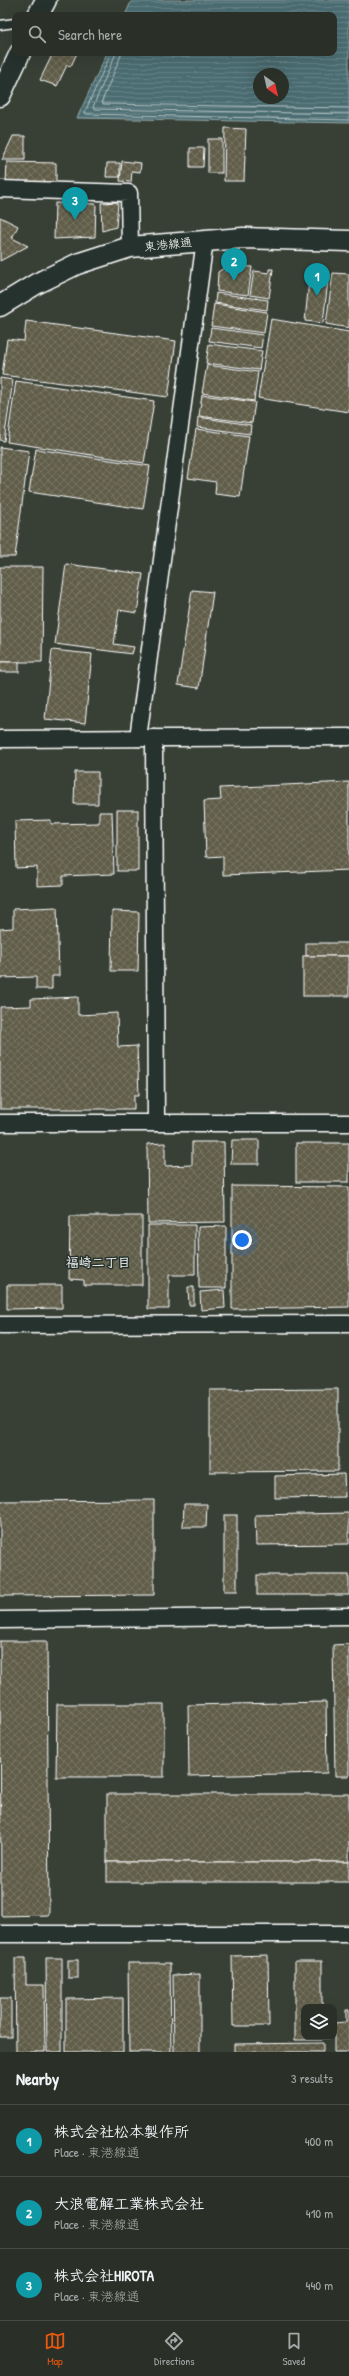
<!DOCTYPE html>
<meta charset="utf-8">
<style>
:root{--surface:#2a3028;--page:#323830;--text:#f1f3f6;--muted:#a5a9a8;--line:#464b45;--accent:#ea580c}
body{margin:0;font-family:"Patrick Hand","Klee One",sans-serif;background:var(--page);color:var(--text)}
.controls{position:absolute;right:12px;bottom:12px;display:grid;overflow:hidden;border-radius:8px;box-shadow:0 4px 16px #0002}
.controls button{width:36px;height:36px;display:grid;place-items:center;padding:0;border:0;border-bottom:1px solid var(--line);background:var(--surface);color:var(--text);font:20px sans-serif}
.compass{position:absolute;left:253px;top:68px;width:36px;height:36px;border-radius:50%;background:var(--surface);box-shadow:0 4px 16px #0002;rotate:146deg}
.you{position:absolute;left:242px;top:1240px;width:14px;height:14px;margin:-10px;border:3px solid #fff;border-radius:50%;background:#1a73e8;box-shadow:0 0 0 6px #1a73e833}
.badge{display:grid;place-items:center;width:26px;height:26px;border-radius:50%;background:var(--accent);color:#fff;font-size:13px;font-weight:700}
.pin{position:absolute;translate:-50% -33px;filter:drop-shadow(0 1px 2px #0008)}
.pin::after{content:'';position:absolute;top:21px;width:14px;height:12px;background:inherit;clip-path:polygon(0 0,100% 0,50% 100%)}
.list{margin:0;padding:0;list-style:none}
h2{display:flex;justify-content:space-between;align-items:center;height:52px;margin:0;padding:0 16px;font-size:17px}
h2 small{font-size:13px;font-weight:400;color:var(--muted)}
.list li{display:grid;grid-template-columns:26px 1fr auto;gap:12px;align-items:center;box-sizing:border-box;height:72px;padding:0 16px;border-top:1px solid var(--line)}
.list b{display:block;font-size:15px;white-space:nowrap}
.list p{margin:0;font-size:13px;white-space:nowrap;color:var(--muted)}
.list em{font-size:13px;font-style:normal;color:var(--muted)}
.icon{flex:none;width:22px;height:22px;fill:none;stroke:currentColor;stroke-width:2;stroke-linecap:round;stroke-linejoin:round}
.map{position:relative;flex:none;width:349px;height:2052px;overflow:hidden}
.search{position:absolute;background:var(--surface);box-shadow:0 4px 16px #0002;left:12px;right:12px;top:12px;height:44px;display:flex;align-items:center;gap:10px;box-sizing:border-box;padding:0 14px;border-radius:8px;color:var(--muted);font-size:15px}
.sheet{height:268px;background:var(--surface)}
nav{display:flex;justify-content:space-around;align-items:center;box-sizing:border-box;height:56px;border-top:1px solid var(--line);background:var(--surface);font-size:11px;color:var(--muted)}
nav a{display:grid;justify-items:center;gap:2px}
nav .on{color:var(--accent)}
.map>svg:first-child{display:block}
</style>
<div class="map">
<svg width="349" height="2052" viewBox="0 0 349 2052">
<defs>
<pattern id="water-rules" width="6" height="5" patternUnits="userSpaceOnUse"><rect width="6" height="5" fill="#4b6d72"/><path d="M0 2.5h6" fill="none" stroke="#668387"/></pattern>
<pattern id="building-cross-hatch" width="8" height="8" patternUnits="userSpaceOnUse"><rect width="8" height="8" fill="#615d4a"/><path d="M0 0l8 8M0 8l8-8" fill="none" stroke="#797565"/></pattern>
</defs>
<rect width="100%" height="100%" fill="#384036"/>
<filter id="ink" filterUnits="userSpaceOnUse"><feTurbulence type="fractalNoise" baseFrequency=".025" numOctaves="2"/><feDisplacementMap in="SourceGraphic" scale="8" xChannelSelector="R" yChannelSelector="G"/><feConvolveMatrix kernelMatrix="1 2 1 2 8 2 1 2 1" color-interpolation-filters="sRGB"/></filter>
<g filter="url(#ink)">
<path fill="url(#water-rules)" stroke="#93a7aa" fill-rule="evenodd" d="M132 0H349V123L77 118 107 53H334V15H125ZM259 74H283V98H259Z"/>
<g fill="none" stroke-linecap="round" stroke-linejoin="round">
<g stroke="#b7c5c7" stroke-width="1">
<polyline points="111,53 85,112 86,114 349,120"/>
<polyline points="116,53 93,107 94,109 349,114"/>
<polyline points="122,53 102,101 103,104 349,108"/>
</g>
</g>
<g fill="url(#building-cross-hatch)" stroke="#fff">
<polygon points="53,53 77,53 71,66 67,65 57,86 40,80"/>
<polygon points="225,128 246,129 244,181 224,181"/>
<polygon points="13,136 25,136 25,160 2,160"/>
<rect x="208" y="139" width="14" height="34"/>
<polygon points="190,148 204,148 203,167 190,167"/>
<polygon points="122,161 141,163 140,172 132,171 131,182 120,181"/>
<polygon points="7,162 56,163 56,183 6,182"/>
<polygon points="107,163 120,163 120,177 106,177"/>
<polygon points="118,202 116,227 102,231 101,203"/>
<polygon points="55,203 96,204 95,237 54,239"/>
<polygon points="0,217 18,226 12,238 28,246 0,261"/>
<polygon points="227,266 252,267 248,295 217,291 218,272"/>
<polygon points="269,269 273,269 269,298 250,295 254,271 269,273"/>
<polygon points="310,270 329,272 323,323 305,321"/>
<polygon points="333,273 349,274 349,328 326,324"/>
<polygon points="216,293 268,300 267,310 215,303"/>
<polygon points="214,304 267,312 264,333 211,326"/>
<polygon points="271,319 349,332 349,412 258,398"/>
<polygon points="26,321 176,341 168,397 2,375 7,339 24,341"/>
<polygon points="211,328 263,335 261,348 209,341"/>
<polygon points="209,344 262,351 259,370 206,363"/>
<polygon points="207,365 258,372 254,401 202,393"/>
<polygon points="0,378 13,380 4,441 0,440"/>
<polygon points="16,381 154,401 144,463 7,442"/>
<polygon points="202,395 255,402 252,423 199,416"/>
<polygon points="198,417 251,425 250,434 197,427"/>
<polygon points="196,429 249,436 240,497 215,494 216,482 188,478"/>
<polygon points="0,447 29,451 15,557 0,557"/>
<polygon points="36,449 150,466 143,509 29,492"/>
<polygon points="66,564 143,574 137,613 119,610 114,644 134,647 132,654 55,644"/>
<polygon points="0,567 43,567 42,662 0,662"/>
<polygon points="192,590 213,592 199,688 178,685"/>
<polygon points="52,650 92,654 85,723 45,719"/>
<rect x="0" y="662" width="19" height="10"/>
<polygon points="75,772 98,772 98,804 74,804"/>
<polygon points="349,782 349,870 223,875 223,856 206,857 204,801 221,800 220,788"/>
<rect x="117" y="810" width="21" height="61"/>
<polygon points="99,812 112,812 114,874 63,876 63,885 37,886 37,867 16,868 15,821 51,820 51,824 99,823"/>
<polygon points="57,907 59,976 52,976 52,989 36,989 36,977 0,978 0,929 13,928 13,909"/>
<polygon points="112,911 139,912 138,971 111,971"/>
<rect x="306" y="943" width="43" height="13"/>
<rect x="303" y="956" width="46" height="40"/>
<polygon points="78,997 78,1015 117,1013 118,1047 137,1046 139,1095 134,1095 134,1109 0,1109 0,1007 31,1006 31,999"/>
<polygon points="232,1140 259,1140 259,1164 231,1164"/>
<polygon points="192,1142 224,1142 225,1222 148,1223 147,1144 165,1143 165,1166 192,1165"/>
<rect x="296" y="1143" width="53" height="39"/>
<polygon points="232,1186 349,1187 349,1307 232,1309"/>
<polygon points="70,1216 142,1216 142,1285 84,1285 84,1280 69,1279"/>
<polygon points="148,1225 195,1225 195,1275 169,1275 169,1309 148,1309"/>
<polygon points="226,1226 226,1288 199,1288 198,1227"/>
<polygon points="7,1285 62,1285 62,1308 7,1309"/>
<polygon points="188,1287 194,1287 194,1305 189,1305"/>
<polygon points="224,1290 225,1308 201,1310 200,1292"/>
<polygon points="338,1389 338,1471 210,1472 210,1390"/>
<polygon points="344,1474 345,1497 275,1498 275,1476"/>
<polygon points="154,1500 154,1595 0,1596 0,1501"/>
<polygon points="184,1504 207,1504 206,1527 183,1527"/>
<polygon points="349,1513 349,1544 256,1545 255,1515"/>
<rect x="224" y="1515" width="13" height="76"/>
<rect x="257" y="1575" width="92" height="20"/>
<polygon points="0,1641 47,1641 49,1915 1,1916"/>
<polygon points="349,1644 349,1776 335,1776 333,1645"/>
<polygon points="326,1702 327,1773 189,1776 188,1705"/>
<polygon points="57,1704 164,1704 164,1777 56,1777"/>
<rect x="107" y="1794" width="242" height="68"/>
<rect x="107" y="1862" width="242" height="20"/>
<polygon points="268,1955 269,2026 233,2026 232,1956"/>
<polygon points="15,1958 26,1958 26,1985 44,1985 45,2052 16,2052"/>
<polygon points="46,1958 62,1958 62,2052 47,2052"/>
<rect x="68" y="1960" width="10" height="18"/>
<polygon points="295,1961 322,1961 322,2007 304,2007 304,2037 322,2037 322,2040 295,2040"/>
<polygon points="128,1963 170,1963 171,2052 129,2052"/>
<polygon points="200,1974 200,2052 174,2052 173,1975"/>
<rect x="0" y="1998" width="11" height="39"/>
<polygon points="123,1998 123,2052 66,2052 66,1999"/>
<polygon points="346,2010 349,2010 349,2052 334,2052 334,2023 346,2022"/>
<polygon points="323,2043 323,2052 234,2052 234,2044"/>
</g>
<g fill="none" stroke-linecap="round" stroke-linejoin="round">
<g stroke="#fff" stroke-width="11">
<polyline id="service" points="0,25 15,23"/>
</g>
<g stroke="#fff" stroke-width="19">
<g id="minor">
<polyline points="0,189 129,193 130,247"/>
<polyline points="138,738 205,240"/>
<polyline points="154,738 156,1123"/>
<polyline points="0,739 349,737"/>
<polyline points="0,1123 349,1123"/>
<polyline points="0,1325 349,1324"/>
<polyline points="0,1620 349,1616"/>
<polyline points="0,1934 349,1934"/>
</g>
</g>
<g stroke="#fff" stroke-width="23">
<g id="tertiary">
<polyline points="38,15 46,0"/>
<polyline points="0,96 20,53"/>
<polyline points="0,306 36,284 77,264 130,247 243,238 349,241"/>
</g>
</g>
<use href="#service" stroke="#26332d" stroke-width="8"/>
<use href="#minor" stroke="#26332d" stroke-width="16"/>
<use href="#tertiary" stroke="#26332d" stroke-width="20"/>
</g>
</g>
<g text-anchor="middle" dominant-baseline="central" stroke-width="3" stroke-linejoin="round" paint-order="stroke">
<g font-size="12" fill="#fff" stroke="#26332d">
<text transform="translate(168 244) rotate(-6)">東港線通</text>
</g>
<g font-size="13" font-weight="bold" fill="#fff" stroke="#26332d">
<text x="98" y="1262">福崎二丁目</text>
</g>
</g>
</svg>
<div class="controls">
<button><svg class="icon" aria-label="layers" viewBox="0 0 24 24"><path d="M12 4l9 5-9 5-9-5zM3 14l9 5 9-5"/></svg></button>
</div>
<svg class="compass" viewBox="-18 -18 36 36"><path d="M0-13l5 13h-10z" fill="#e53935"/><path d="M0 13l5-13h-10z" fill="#a5a9a8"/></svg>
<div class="you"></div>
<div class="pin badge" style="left:317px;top:296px;background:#0f9aa8">1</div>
<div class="pin badge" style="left:234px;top:281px;background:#0f9aa8">2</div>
<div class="pin badge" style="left:75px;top:220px;background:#0f9aa8">3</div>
<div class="search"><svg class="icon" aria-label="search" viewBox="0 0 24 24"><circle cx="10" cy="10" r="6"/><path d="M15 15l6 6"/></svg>Search here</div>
</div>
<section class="sheet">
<h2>Nearby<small>3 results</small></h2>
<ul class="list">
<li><span class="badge" style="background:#0f9aa8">1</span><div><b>株式会社松本製作所</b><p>Place · 東港線通</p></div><em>400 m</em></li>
<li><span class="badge" style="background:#0f9aa8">2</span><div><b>大浪電解工業株式会社</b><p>Place · 東港線通</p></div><em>410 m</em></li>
<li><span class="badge" style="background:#0f9aa8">3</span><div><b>株式会社HIROTA</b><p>Place · 東港線通</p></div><em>440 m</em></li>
</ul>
</section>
<nav>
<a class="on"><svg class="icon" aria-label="map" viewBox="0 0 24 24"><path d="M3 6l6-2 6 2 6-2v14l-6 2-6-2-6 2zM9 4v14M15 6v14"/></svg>Map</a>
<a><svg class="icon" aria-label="directions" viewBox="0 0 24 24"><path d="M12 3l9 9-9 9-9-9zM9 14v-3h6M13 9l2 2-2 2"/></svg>Directions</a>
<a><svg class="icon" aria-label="saved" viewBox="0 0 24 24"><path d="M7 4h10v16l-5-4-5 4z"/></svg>Saved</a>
</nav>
